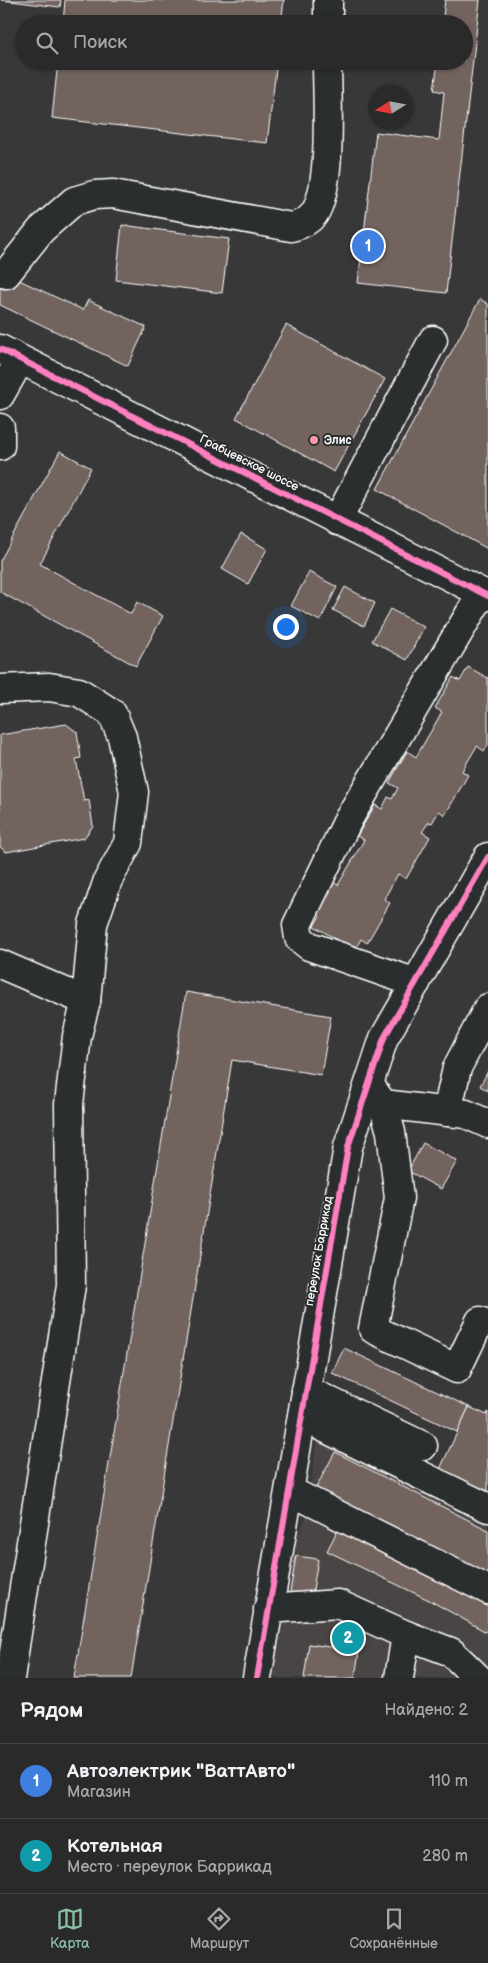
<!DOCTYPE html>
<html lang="ru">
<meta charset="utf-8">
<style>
:root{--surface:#2a2a2a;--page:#323232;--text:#f1f3f6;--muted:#a5a7a8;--line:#464647;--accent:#8abfa5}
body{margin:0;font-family:"Balsamiq Sans",sans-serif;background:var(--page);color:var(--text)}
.compass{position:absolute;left:368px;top:85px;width:45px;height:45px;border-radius:50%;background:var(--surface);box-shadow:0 1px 4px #0004;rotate:259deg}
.you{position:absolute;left:285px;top:626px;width:18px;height:18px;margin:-12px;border:4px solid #fff;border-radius:50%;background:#1a73e8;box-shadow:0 0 0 8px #1a73e833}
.badge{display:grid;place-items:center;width:32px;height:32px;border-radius:50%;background:var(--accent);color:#fff;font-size:16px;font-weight:700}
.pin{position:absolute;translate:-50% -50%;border:2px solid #fff;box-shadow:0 1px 5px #0006}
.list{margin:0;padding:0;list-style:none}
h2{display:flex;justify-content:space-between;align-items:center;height:65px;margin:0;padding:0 20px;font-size:21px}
h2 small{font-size:16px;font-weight:400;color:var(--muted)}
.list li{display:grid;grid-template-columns:32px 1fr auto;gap:15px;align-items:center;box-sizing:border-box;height:75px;padding:0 20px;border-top:1px solid var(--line)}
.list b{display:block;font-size:19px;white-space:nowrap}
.list p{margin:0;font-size:16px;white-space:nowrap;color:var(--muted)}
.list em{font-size:16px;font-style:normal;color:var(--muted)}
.icon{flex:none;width:28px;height:28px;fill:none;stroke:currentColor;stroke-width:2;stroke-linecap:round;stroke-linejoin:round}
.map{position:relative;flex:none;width:488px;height:1678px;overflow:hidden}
.search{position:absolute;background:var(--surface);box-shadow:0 1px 4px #0004;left:15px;right:15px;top:15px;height:55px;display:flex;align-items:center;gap:12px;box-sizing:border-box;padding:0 18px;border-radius:28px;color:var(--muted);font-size:19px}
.sheet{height:215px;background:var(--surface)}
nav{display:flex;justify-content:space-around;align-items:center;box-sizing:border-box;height:70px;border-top:1px solid var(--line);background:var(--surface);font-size:14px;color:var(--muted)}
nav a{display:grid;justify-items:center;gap:2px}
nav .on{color:var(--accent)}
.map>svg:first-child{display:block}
</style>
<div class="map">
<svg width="488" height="1678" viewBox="0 0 488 1678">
<rect width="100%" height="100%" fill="#383838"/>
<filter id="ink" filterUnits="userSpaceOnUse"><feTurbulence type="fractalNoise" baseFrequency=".02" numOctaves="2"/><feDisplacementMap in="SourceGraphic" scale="10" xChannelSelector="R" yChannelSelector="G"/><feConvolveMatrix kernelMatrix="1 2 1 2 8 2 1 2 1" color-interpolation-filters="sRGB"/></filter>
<g filter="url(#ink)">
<polygon fill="#494544" points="320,1411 488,1491 488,1678 272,1678 291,1551 307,1515"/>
<g fill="#72645f" stroke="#fff">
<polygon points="1,0 61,0 60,7"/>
<polygon points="65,0 284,0 281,24 63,24"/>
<polygon points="445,0 480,0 446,293 358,283 376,132 439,140 444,92 434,90 438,61 464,61 464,24 442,24"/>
<polygon points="58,61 277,61 267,143 52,118"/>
<polygon points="122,225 229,239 222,293 116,280"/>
<polygon points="0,271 83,310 88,300 146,327 128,366 0,305"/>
<polygon points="480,299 488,304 488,549 377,489"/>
<polygon points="286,325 385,379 334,472 236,418"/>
<polygon points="60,451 91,468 40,564 131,614 137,602 163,616 136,666 0,592 0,561"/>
<polygon points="241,534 267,549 248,584 222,569"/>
<polygon points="309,572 337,587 320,621 291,606"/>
<polygon points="345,587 375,603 364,626 333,610"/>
<polygon points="390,609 424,627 407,660 372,641"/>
<polygon points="468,667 488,678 488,745 484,751 477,746 462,771 468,775 445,815 439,811 432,823 429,822 422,832 430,837 406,879 398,874 384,899 390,903 367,943 361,939 353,953 334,942 336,939 314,926 320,916 311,911 329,880 338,885 364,840 357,836 375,805 382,809 388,797 392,799 398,788 389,783 407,751 416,757 442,712 435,708 453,677 460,681"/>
<polygon points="66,724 77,732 81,758 76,759 84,801 89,800 93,826 84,838 6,852 0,847 0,735"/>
<polygon points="186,992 331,1016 321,1075 232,1060 131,1678 74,1678"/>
<polygon points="488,1071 488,1091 480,1086"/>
<polygon points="423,1143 457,1161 441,1189 408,1171"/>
<polygon points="344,1348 469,1407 457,1432 332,1373"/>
<polygon points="469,1407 487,1415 488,1412 488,1491 440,1469"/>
<polygon points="335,1452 488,1530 488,1576 316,1488"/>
<polygon points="337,1531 436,1577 488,1607 488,1633 429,1600 327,1551"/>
<polygon points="296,1556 318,1559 312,1596 290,1593"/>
<polygon points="338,1626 362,1629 359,1651 335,1647"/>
<polygon points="309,1644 359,1651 355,1678 304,1678"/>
</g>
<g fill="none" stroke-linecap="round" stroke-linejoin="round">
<g stroke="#fff" stroke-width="31">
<g id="minor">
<polyline points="328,24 328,0"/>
<path d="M6 274 41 230 74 201 94 195 113 194 291 227C301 225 308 222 314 214 333 186 327 97 327 61"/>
<polyline points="0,349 488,596"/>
<polyline points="0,395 20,360"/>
<polyline points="0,428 0,446"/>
<polyline points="337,521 433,340"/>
<polyline points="0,689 49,687 79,692 112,713 122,737 134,792 128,843 108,880 93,924 86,1001 0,964"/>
<polyline points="416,983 309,946 299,938 297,925 349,818 482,593"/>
<polyline points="369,1084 383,1104 391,1132 399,1198 373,1329 457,1369 480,1321"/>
<polyline points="383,1104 466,1114 488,1124"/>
<polyline points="447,1112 457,1068 488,1008"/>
<polyline points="306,1390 423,1446"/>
<polyline points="302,1417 488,1508"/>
<polyline points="290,1491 488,1590"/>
<polyline points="268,1609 338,1604 406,1635 399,1678"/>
<polyline points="406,1635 451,1652 478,1678"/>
<polyline points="10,1678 71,1285 69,1104 77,1036 86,1001"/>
<polyline points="257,1678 348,1147 384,1038 488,857"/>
</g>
</g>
<use href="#minor" stroke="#2a2d2e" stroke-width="28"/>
<g stroke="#2a2d2e" stroke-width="9">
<g id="cycleway">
<polyline points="0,349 488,596"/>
<polyline points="257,1678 348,1147 384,1038 488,857"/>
</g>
</g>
<use href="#cycleway" stroke="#ff80c0" stroke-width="6"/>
</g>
</g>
<circle fill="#ff9aa2" stroke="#2a2d2e" stroke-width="2" cx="314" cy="440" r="5"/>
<g text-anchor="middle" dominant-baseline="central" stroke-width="4" stroke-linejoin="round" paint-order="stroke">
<g font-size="12" font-weight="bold" fill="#fff" stroke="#2a2d2e" text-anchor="start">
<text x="324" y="440">Элис</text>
</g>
<g font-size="12" fill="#fff" stroke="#2a2d2e">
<text transform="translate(249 463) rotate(27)">Грабцевское шоссе</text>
<text transform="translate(319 1251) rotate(-80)">переулок Баррикад</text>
</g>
</g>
</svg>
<svg class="compass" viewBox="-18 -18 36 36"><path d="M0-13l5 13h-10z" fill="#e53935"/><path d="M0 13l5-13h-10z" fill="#a5a7a8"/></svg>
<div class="you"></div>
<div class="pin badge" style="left:368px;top:246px;background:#3f7fe0">1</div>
<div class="pin badge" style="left:348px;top:1638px;background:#0f9aa8">2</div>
<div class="search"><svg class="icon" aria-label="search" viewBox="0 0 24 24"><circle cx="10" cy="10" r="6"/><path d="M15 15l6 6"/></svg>Поиск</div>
</div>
<section class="sheet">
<h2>Рядом<small>Найдено: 2</small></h2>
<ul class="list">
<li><span class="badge" style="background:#3f7fe0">1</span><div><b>Автоэлектрик &quot;ВаттАвто&quot;</b><p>Магазин</p></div><em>110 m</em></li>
<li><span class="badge" style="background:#0f9aa8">2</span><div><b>Котельная</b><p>Место · переулок Баррикад</p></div><em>280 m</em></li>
</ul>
</section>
<nav>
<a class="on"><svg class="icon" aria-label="map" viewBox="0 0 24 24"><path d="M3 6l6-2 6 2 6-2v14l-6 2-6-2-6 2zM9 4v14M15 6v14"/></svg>Карта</a>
<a><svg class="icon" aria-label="directions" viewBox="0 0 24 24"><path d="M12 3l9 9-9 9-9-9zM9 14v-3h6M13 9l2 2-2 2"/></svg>Маршрут</a>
<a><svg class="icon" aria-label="saved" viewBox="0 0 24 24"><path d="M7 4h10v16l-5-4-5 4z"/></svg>Сохранённые</a>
</nav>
